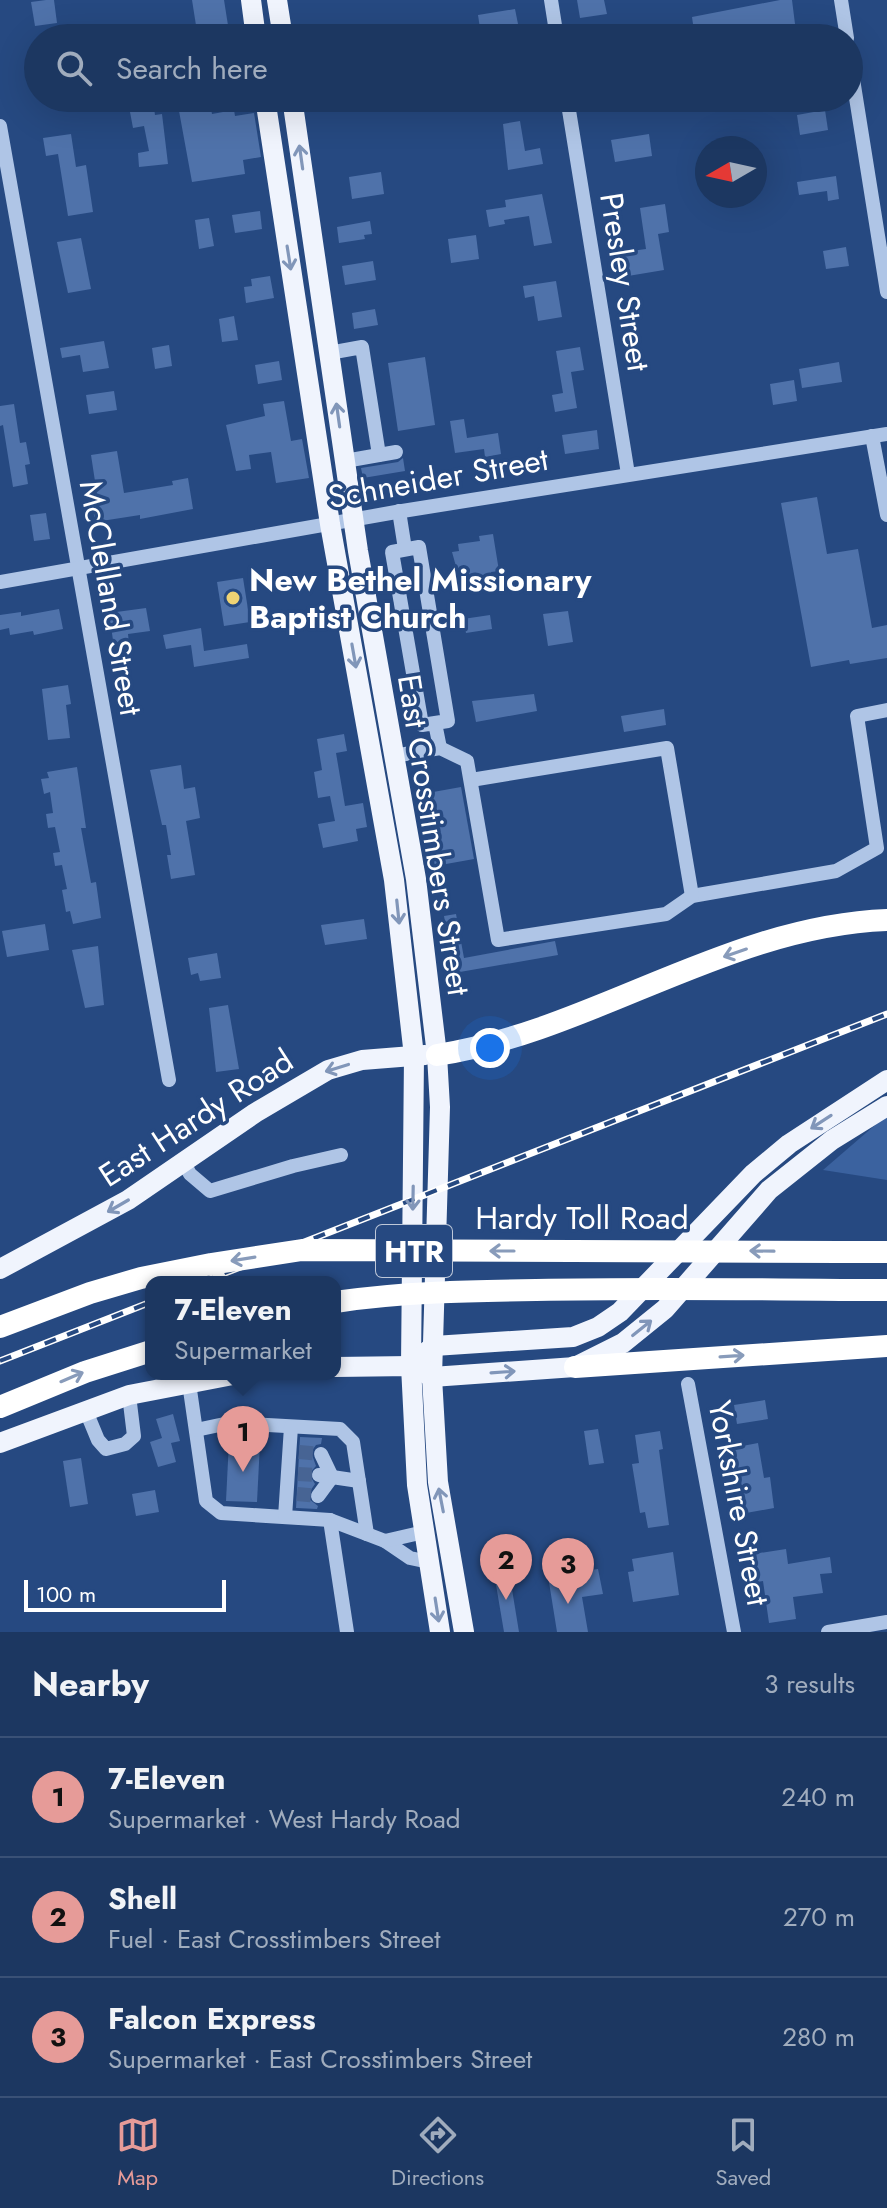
<!DOCTYPE html>
<meta charset="utf-8">
<style>
:root{--surface:#1c3761;--page:#29426a;--text:#f1f3f6;--muted:#a0acbd;--line:#3a5176;--accent:#e69b98}
body{margin:0;font-family:Jost,sans-serif;background:var(--page);color:var(--text)}
.compass{position:absolute;left:695px;top:136px;width:72px;height:72px;border-radius:50%;background:var(--surface);box-shadow:0 8px 32px #0002;rotate:261deg}
.scale{position:absolute;left:24px;bottom:20px;width:202px;box-sizing:border-box;padding-left:8px;border:4px solid #fff;border-top:0;font-size:22px;line-height:28px;white-space:nowrap;color:#fff;-webkit-text-stroke:6px #264981;paint-order:stroke}
.you{position:absolute;left:490px;top:1048px;width:28px;height:28px;margin:-20px;border:6px solid #fff;border-radius:50%;background:#1a73e8;box-shadow:0 0 0 12px #1a73e833}
.badge{display:grid;place-items:center;width:52px;height:52px;border-radius:50%;background:var(--accent);color:#111;font-size:26px;font-weight:700}
.pin{position:absolute;translate:-50% -66px;filter:drop-shadow(0 2px 4px #0008)}
.pin::after{content:'';position:absolute;top:42px;width:28px;height:24px;background:inherit;clip-path:polygon(0 0,100% 0,50% 100%)}
.popup{position:absolute;left:145px;top:1276px;width:196px;height:104px;box-sizing:border-box;display:grid;place-content:center;border-radius:16px;background:var(--surface);filter:drop-shadow(0 2px 6px #0005);font-size:26px;white-space:nowrap;color:var(--muted)}
.popup b{font-size:30px;color:var(--text)}
.popup::after{content:'';position:absolute;left:50%;top:100%;margin-left:-16px;border:16px solid transparent;border-top-color:var(--surface)}
.list{margin:0;padding:0;list-style:none}
h2{display:flex;justify-content:space-between;align-items:center;height:104px;margin:0;padding:0 32px;font-size:34px}
h2 small{font-size:26px;font-weight:400;color:var(--muted)}
.list li{display:grid;grid-template-columns:52px 1fr auto;gap:24px;align-items:center;box-sizing:border-box;height:120px;padding:0 32px;border-top:2px solid var(--line)}
.list b{display:block;font-size:30px;white-space:nowrap}
.list p{margin:0;font-size:26px;white-space:nowrap;color:var(--muted)}
.list em{font-size:26px;font-style:normal;color:var(--muted)}
.icon{flex:none;width:44px;height:44px;fill:none;stroke:currentColor;stroke-width:2;stroke-linecap:round;stroke-linejoin:round}
.map{position:relative;flex:none;width:887px;height:1632px;overflow:hidden}
.search{position:absolute;background:var(--surface);box-shadow:0 8px 32px #0002;left:24px;right:24px;top:24px;height:88px;display:flex;align-items:center;gap:20px;box-sizing:border-box;padding:0 28px;border-radius:44px;color:var(--muted);font-size:30px}
.sheet{height:464px;background:var(--surface)}
nav{display:flex;justify-content:space-around;align-items:center;box-sizing:border-box;height:112px;border-top:2px solid var(--line);background:var(--surface);font-size:22px;color:var(--muted)}
nav a{display:grid;justify-items:center;gap:4px}
nav .on{color:var(--accent)}
.map>svg:first-child{display:block}
</style>
<div class="map">
<svg width="887" height="1632" viewBox="0 0 887 1632">
<rect width="100%" height="100%" fill="#264981"/>
<polygon fill="#3b629f" points="887,1117 887,1180 823,1170 881,1120"/>
<g fill="#4f72aa">
<polygon points="46,0 54,0 57,23 35,26 31,2"/>
<polygon points="192,0 224,0 230,38 198,38"/>
<polygon points="577,0 604,0 607,14 580,18"/>
<polygon points="780,0 792,0 795,24 766,29 767,37 745,38 744,33 695,38 692,17"/>
<polygon points="515,9 519,29 481,35 478,15"/>
<polygon points="209,98 212,114 234,110 235,116 254,113 261,157 243,160 245,174 192,182 179,111 190,109 188,99"/>
<polygon points="154,108 155,115 162,114 168,164 139,167 138,153 149,151 144,126 133,128 130,112"/>
<polygon points="825,110 828,130 800,135 797,115"/>
<polygon points="520,121 525,151 540,148 543,164 508,170 503,124"/>
<polygon points="71,134 76,167 86,165 93,212 68,216 58,154 46,156 43,138"/>
<polygon points="649,134 652,156 615,162 611,140"/>
<polygon points="381,172 384,194 352,199 349,177"/>
<polygon points="836,176 839,199 828,201 827,191 799,195 797,182"/>
<polygon points="542,194 552,243 534,246 529,216 504,220 505,224 489,227 486,210 506,207 505,200"/>
<polygon points="665,204 669,232 658,234 664,270 628,276 624,252 646,249 640,208"/>
<polygon points="260,211 262,229 235,233 232,215"/>
<polygon points="209,218 214,246 199,249 195,220"/>
<polygon points="370,221 372,234 364,235 365,239 339,243 337,227"/>
<polygon points="476,235 479,259 451,263 448,239"/>
<polygon points="81,238 91,289 68,293 57,242"/>
<polygon points="846,247 849,266 826,269 823,251"/>
<polygon points="373,261 376,280 345,285 342,266"/>
<polygon points="270,276 274,298 246,303 244,287 252,286 251,279"/>
<polygon points="556,281 562,317 538,321 534,296 525,298 523,286"/>
<polygon points="375,309 378,325 354,329 352,313"/>
<polygon points="234,316 238,340 222,342 219,319"/>
<polygon points="104,341 109,368 83,372 80,355 62,358 60,348"/>
<polygon points="169,345 172,366 155,369 152,348"/>
<polygon points="580,347 584,370 571,372 577,408 555,412 552,395 563,393 556,351"/>
<polygon points="425,357 435,425 398,431 388,363"/>
<polygon points="279,361 282,380 258,384 255,365"/>
<polygon points="839,362 842,382 802,388 799,369"/>
<polygon points="794,380 797,401 773,405 770,384"/>
<polygon points="114,391 117,410 89,414 86,395"/>
<polygon points="284,401 291,441 302,439 309,478 276,483 271,452 249,455 251,469 236,471 226,425 265,416 263,404"/>
<polygon points="14,404 20,443 26,442 30,464 25,465 28,484 13,487 3,425 0,426 0,406"/>
<polygon points="464,419 467,438 498,433 501,454 485,457 484,449 455,453 450,421"/>
<polygon points="597,430 599,449 565,454 562,435"/>
<polygon points="117,451 124,493 173,485 172,481 188,478 193,509 140,519 140,515 95,522 92,502 98,501 91,455"/>
<polygon points="403,458 405,471 363,478 361,468 398,462"/>
<polygon points="817,497 827,554 858,549 872,628 887,625 887,658 850,664 849,660 811,667 781,503"/>
<polygon points="46,513 50,539 34,541 30,515"/>
<polygon points="493,534 499,571 491,572 494,588 469,592 466,576 459,577 452,552 459,551 458,544 480,541 479,536"/>
<polygon points="243,578 250,622 224,626 217,582"/>
<polygon points="146,608 150,631 128,634 129,644 114,647 109,613"/>
<polygon points="59,609 63,629 34,635 33,631 10,635 9,628 0,630 0,615 21,612 21,616"/>
<polygon points="568,611 573,642 548,646 543,614"/>
<polygon points="490,615 492,629 466,633 463,619"/>
<polygon points="201,628 204,651 247,644 249,658 194,667 191,645 166,649 163,635"/>
<polygon points="68,685 71,704 66,705 70,738 48,740 42,689"/>
<polygon points="534,694 537,711 476,722 472,701"/>
<polygon points="664,709 666,725 624,732 621,716"/>
<polygon points="344,734 347,751 336,753 345,806 363,803 367,827 356,829 358,841 323,848 318,824 335,821 330,796 318,798 314,772 322,770 317,739"/>
<polygon points="181,765 184,789 195,787 200,818 186,821 195,875 171,879 167,855 171,855 166,825 162,825 150,770"/>
<polygon points="77,767 86,828 81,828 91,883 96,882 101,918 73,924 70,911 66,912 62,890 67,889 62,865 55,866 53,853 60,852 55,827 48,828 46,814 53,813 50,792 44,794 41,779 49,778 47,772"/>
<polygon points="461,787 474,859 435,866 422,794"/>
<polygon points="456,914 464,958 555,941 558,955 454,973 444,916"/>
<polygon points="364,919 367,939 325,945 321,925"/>
<polygon points="45,924 49,950 7,957 2,931"/>
<polygon points="98,946 104,1005 85,1008 72,950"/>
<polygon points="217,953 221,978 200,981 198,973 191,975 188,958"/>
<polygon points="228,1005 239,1069 216,1072 209,1008"/>
<polygon points="765,1400 768,1419 737,1424 734,1405"/>
<polygon points="173,1414 180,1441 171,1443 176,1462 158,1467 150,1442 162,1438 156,1419"/>
<polygon points="598,1429 604,1463 589,1465 584,1431"/>
<polygon points="660,1431 663,1449 659,1450 669,1525 648,1528 645,1512 640,1513 632,1464 639,1463 635,1435"/>
<polygon points="300,1437 322,1438 321,1444 316,1445 311,1452 316,1466 309,1474 315,1484 308,1494 309,1499 318,1506 317,1509 296,1508"/>
<polygon points="229,1441 260,1443 257,1502 226,1501"/>
<polygon points="758,1443 764,1478 770,1477 774,1508 746,1513 739,1468 735,1468 732,1448"/>
<polygon points="81,1458 88,1504 70,1507 63,1461"/>
<polygon points="155,1490 159,1512 136,1516 132,1494"/>
<polygon points="786,1549 788,1564 830,1557 832,1573 820,1574 823,1593 793,1597 796,1619 769,1623 763,1581 757,1582 753,1554"/>
<polygon points="673,1552 679,1595 633,1602 628,1572 634,1571 632,1559"/>
<polygon points="508,1565 519,1632 504,1632 493,1567"/>
<polygon points="598,1569 603,1594 582,1597 588,1632 557,1632 548,1576"/>
</g>
<g fill="none" stroke-linecap="round" stroke-linejoin="round">
<g stroke="#476494" stroke-width="14" stroke-dasharray="14 7" stroke-linecap="butt">
<polyline points="299,1452 321,1454"/>
<polyline points="298,1474 319,1475"/>
<polyline points="297,1494 318,1496"/>
</g>
<g stroke="#afc5e6" stroke-width="14">
<polyline points="551,0 557,38"/>
<polyline points="841,0 847,38"/>
<polyline points="849,54 887,292"/>
<polyline points="567,98 628,474"/>
<polyline points="0,126 169,1080"/>
<polyline points="329,353 362,347 379,455"/>
<polyline points="872,436 887,515"/>
<polyline points="345,461 396,452"/>
<polyline points="399,511 405,549"/>
<polyline points="0,582 396,512 887,434"/>
<polyline points="435,723 448,721 419,547 392,552 422,725 435,723 440,748"/>
<polyline points="394,756 440,748 467,761 498,940 666,914 692,896 836,871 877,848 857,716 887,710"/>
<polyline points="471,780 667,748 692,896"/>
<polyline points="184,1163 190,1174 210,1191 293,1166 341,1155"/>
<polyline points="189,1383 206,1501 221,1513 330,1520 385,1541 410,1558 429,1562"/>
<polyline points="688,1384 734,1632"/>
<polyline points="86,1411 98,1440 106,1449 125,1444 134,1436 129,1395"/>
<polyline points="196,1430 229,1423 340,1429 353,1442 367,1534"/>
<polyline points="319,1475 332,1477 321,1454"/>
<polyline points="318,1496 332,1477 359,1481"/>
<polyline points="285,1517 291,1427"/>
<polyline points="330,1520 347,1632"/>
<polyline points="385,1541 424,1532"/>
<polyline points="828,1632 887,1622"/>
</g>
<g stroke="#f0f4fd" stroke-width="20">
<polyline points="251,0 256,38"/>
<polyline points="277,0 283,38"/>
<polyline points="265,98 330,524 394,880 414,1056 411,1366 417,1485 440,1632"/>
<polyline points="292,98 358,551 416,879 437,1055 440,1107 432,1377 438,1482 464,1632"/>
<polyline points="0,1269 128,1200 255,1113 328,1070 362,1060 425,1055"/>
<polyline points="425,1353 434,1346 573,1337 598,1327 620,1312 753,1174 789,1144 887,1080"/>
<polyline points="335,1367 411,1366 432,1377 575,1367 623,1343 665,1309 769,1190 832,1140 887,1106"/>
<polyline points="0,1443 129,1395 238,1374"/>
</g>
<g stroke="#fff" stroke-width="22">
<path d="M437 1055C592 1031 727 926 887 920"/>
<polyline points="840,1252 887,1252"/>
<polyline points="841,1290 887,1290"/>
<polyline points="575,1367 887,1346"/>
<polyline points="0,1407 85,1372 151,1351"/>
</g>
<g stroke="#fff" stroke-width="7">
<g id="rail">
<polyline points="202,1282 887,1014"/>
<polyline points="0,1361 151,1302"/>
</g>
</g>
<use href="#rail" stroke="#264981" stroke-width="4" stroke-dasharray="12" stroke-linecap="butt"/>
<g stroke="#fff" stroke-width="22">
<path d="M335 1302C402 1292 469 1291 536 1290 638 1288 740 1289 841 1290"/>
<polyline points="0,1327 90,1293 141,1278 211,1264 302,1250 840,1252"/>
</g>
</g>
<defs><path id="oneway-shaft" d="M-6 0H5M1.5-3L5.5 0L1.5 3" fill="none" stroke-width="1.6" stroke-linecap="round" stroke-linejoin="round" transform="scale(2)"/></defs>
<g stroke="#8196b9">
<use href="#oneway-shaft" transform="translate(301 157) rotate(-98)"/>
<use href="#oneway-shaft" transform="translate(289 258) rotate(81)"/>
<use href="#oneway-shaft" transform="translate(338 415) rotate(-98)"/>
<use href="#oneway-shaft" transform="translate(354 656) rotate(80)"/>
<use href="#oneway-shaft" transform="translate(398 912) rotate(84)"/>
<use href="#oneway-shaft" transform="translate(337 1068) rotate(163)"/>
<use href="#oneway-shaft" transform="translate(821 1122) rotate(147)"/>
<use href="#oneway-shaft" transform="translate(413 1198) rotate(91)"/>
<use href="#oneway-shaft" transform="translate(118 1206) rotate(150)"/>
<use href="#oneway-shaft" transform="translate(642 1328) rotate(-39)"/>
<use href="#oneway-shaft" transform="translate(503 1372) rotate(-4)"/>
<use href="#oneway-shaft" transform="translate(441 1500) rotate(-101)"/>
<use href="#oneway-shaft" transform="translate(437 1610) rotate(81)"/>
</g>
<g stroke="#889bba">
<use href="#oneway-shaft" transform="translate(735 953) rotate(161)"/>
<use href="#oneway-shaft" transform="translate(502 1251) rotate(180)"/>
<use href="#oneway-shaft" transform="translate(762 1251) rotate(-179)"/>
<use href="#oneway-shaft" transform="translate(243 1259) rotate(171)"/>
<use href="#oneway-shaft" transform="translate(732 1356) rotate(-4)"/>
<use href="#oneway-shaft" transform="translate(72 1377) rotate(-23)"/>
</g>
<circle fill="#efd374" stroke="#264981" stroke-width="3" cx="233" cy="598" r="8"/>
<g text-anchor="middle" dominant-baseline="central" stroke-width="7" stroke-linejoin="round" paint-order="stroke">
<rect fill="#264981" stroke="#bec8d9" stroke-width="2" x="376" y="1225" width="76" height="52" rx="6"/>
<g font-size="30" font-weight="bold" fill="#fff">
<text x="414" y="1251">HTR</text>
</g>
<g font-size="32" fill="#fff" stroke="#264981">
<text transform="translate(625 282) rotate(81)">Presley Street</text>
<text transform="translate(438 478) rotate(-10)">Schneider Street</text>
<text transform="translate(111 598) rotate(80)">McClelland Street</text>
<text transform="translate(434 835) rotate(81)">East Crosstimbers Street</text>
<text transform="translate(196 1118) rotate(-33)">East Hardy Road</text>
<text x="582" y="1218">Hardy Toll Road</text>
<text transform="translate(739 1503) rotate(79)">Yorkshire Street</text>
</g>
<g font-size="32" font-weight="bold" fill="#fff" stroke="#264981" text-anchor="start">
<text x="249" y="580">New Bethel Missionary<tspan x="249" dy="37">Baptist Church</tspan></text>
</g>
</g>
</svg>
<svg class="compass" viewBox="-18 -18 36 36"><path d="M0-13l5 13h-10z" fill="#e53935"/><path d="M0 13l5-13h-10z" fill="#a0acbd"/></svg>
<div class="scale">100 m</div>
<div class="you"></div>
<div class="pin badge" style="left:243px;top:1472px">1</div>
<div class="popup"><b>7-Eleven</b>Supermarket</div>
<div class="pin badge" style="left:506px;top:1600px">2</div>
<div class="pin badge" style="left:568px;top:1604px">3</div>
<div class="search"><svg class="icon" aria-label="search" viewBox="0 0 24 24"><circle cx="10" cy="10" r="6"/><path d="M15 15l6 6"/></svg>Search here</div>
</div>
<section class="sheet">
<h2>Nearby<small>3 results</small></h2>
<ul class="list">
<li><span class="badge">1</span><div><b>7-Eleven</b><p>Supermarket · West Hardy Road</p></div><em>240 m</em></li>
<li><span class="badge">2</span><div><b>Shell</b><p>Fuel · East Crosstimbers Street</p></div><em>270 m</em></li>
<li><span class="badge">3</span><div><b>Falcon Express</b><p>Supermarket · East Crosstimbers Street</p></div><em>280 m</em></li>
</ul>
</section>
<nav>
<a class="on"><svg class="icon" aria-label="map" viewBox="0 0 24 24"><path d="M3 6l6-2 6 2 6-2v14l-6 2-6-2-6 2zM9 4v14M15 6v14"/></svg>Map</a>
<a><svg class="icon" aria-label="directions" viewBox="0 0 24 24"><path d="M12 3l9 9-9 9-9-9zM9 14v-3h6M13 9l2 2-2 2"/></svg>Directions</a>
<a><svg class="icon" aria-label="saved" viewBox="0 0 24 24"><path d="M7 4h10v16l-5-4-5 4z"/></svg>Saved</a>
</nav>
